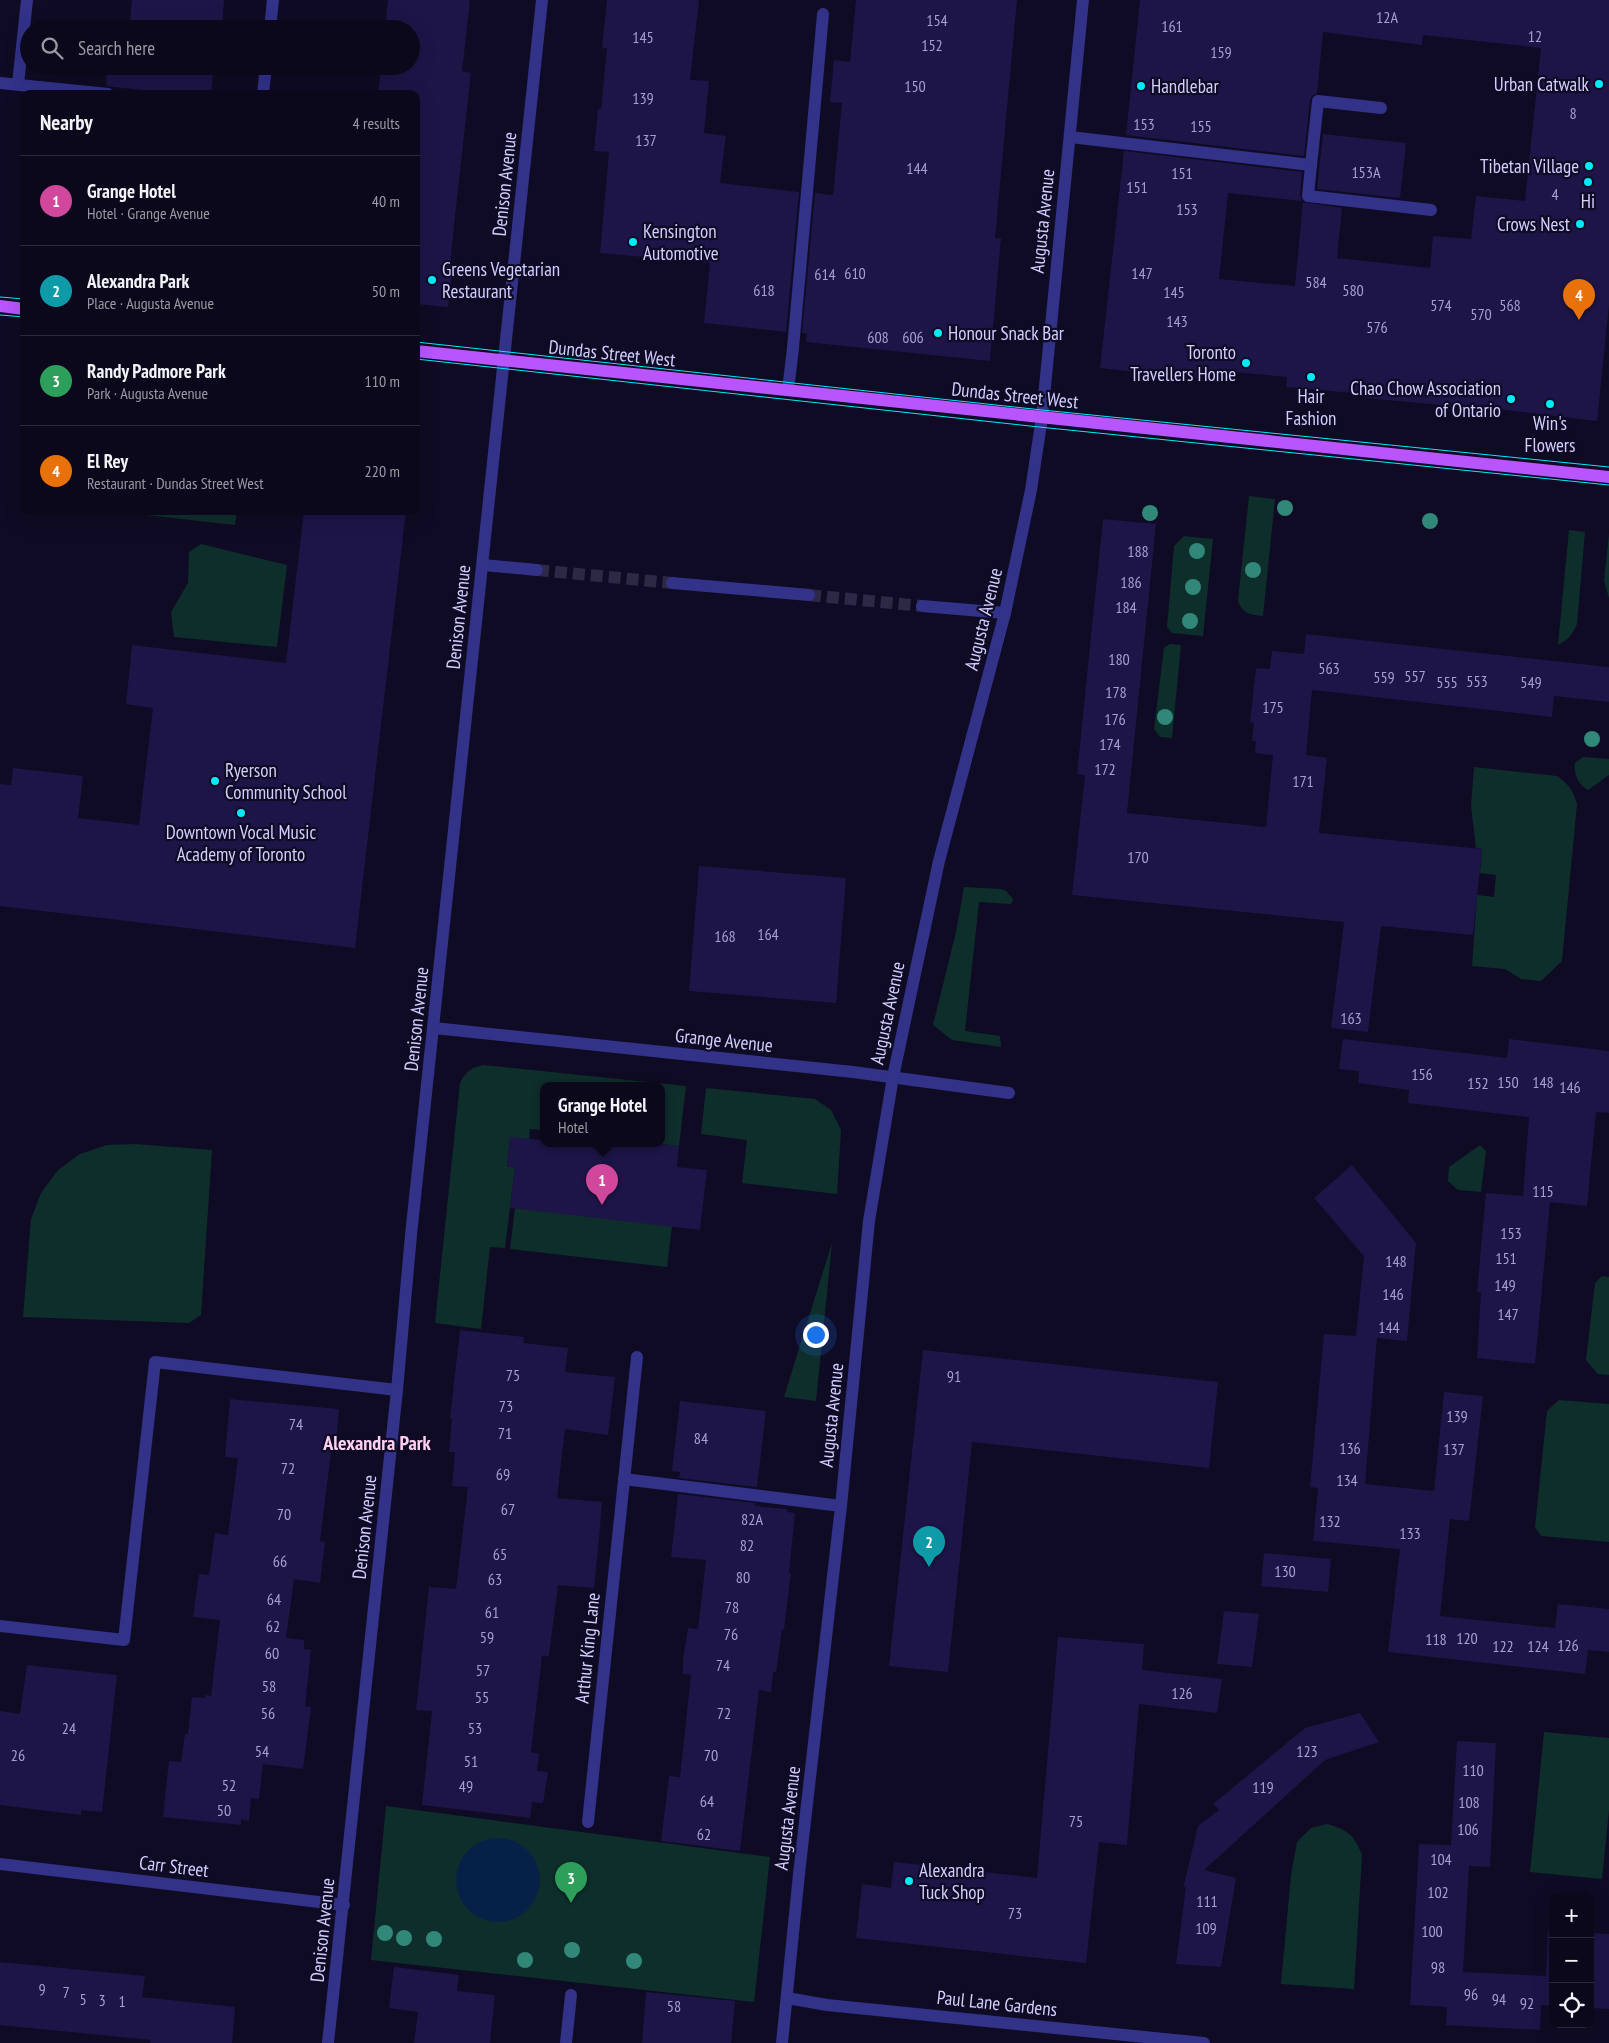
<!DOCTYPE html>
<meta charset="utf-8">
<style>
:root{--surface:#0b081b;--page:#141124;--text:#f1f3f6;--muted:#9a9aa3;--line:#2b293a;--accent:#0f766e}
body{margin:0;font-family:"PT Sans Narrow",sans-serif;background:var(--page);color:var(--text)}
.controls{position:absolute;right:15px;bottom:15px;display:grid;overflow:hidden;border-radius:10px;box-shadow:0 5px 20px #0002}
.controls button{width:45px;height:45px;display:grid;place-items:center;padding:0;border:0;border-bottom:1px solid var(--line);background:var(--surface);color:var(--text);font:25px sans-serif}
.you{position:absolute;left:815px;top:1334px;width:18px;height:18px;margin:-12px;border:4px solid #fff;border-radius:50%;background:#1a73e8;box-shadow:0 0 0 8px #1a73e833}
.badge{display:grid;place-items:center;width:32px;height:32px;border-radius:50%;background:var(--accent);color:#fff;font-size:16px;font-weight:700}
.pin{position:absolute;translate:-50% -41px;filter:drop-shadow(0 1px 2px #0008)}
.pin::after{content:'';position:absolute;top:26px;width:18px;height:15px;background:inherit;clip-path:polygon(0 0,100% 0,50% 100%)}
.popup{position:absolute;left:540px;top:1082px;width:125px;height:65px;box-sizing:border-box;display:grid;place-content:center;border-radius:10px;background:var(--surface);filter:drop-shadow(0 1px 4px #0005);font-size:16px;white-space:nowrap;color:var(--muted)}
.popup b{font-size:19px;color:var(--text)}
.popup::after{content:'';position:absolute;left:50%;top:100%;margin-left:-10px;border:10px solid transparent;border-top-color:var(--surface)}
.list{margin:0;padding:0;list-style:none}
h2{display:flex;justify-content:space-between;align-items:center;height:65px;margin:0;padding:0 20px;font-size:21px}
h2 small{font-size:16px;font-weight:400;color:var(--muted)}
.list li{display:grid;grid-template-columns:32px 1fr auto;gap:15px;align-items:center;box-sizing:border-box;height:90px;padding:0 20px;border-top:1px solid var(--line)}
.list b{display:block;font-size:19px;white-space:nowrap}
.list p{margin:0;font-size:16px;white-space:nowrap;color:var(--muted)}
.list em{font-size:16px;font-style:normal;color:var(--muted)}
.icon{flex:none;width:28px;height:28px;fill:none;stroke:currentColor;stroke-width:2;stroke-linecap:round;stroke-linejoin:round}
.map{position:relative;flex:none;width:1609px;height:2043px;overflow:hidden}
.search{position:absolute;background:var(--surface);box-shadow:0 5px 20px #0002;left:20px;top:20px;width:400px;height:55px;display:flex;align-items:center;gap:12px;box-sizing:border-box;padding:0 18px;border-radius:28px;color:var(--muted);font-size:19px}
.panel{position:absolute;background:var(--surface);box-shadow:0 5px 20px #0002;left:20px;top:90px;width:400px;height:425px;border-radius:10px}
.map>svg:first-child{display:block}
</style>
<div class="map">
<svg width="1609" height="2043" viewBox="0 0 1609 2043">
<rect width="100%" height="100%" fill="#0f0b24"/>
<g fill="#0e2e2c">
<path d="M1249 496 1275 499 1263 616C1251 615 1243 614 1238 601Z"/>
<polygon points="147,511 237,511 235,525 146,515"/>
<path d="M1569 530 1585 532 1577 624C1573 634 1568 640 1558 645Z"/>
<polygon points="1609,534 1609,598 1604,581"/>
<polygon points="1184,536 1213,539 1203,636 1172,633 1167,627 1174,546"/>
<polygon points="201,544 287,565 277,647 174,637 171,612 188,583 189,552"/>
<polygon points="1170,644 1181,645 1172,738 1160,737 1154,729 1164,648"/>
<path d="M1583 757 1609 759V775L1588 790C1579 786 1573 773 1575 763Z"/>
<path d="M1474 767 1557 776C1569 784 1573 791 1577 804L1562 961 1541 981 1521 979 1505 969 1472 966 1477 895 1494 897 1496 875 1480 873 1482 849 1476 848 1471 806Z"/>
<polygon points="964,887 1001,889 1006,891 1013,899 1012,903 1010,904 979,902 965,1031 1000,1036 1001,1047 952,1040 933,1025 956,932"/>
<path d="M483 1065 686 1086 679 1146 661 1144V1086H543V1130L530 1129 529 1139 510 1138 507 1166 515 1167 505 1248 490 1247 481 1329 435 1323 460 1083C465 1072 471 1068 483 1065Z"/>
<polygon points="706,1088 815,1099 831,1110 841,1130 837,1194 742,1183 747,1140 701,1134"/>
<polygon points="135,1144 212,1150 201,1315 189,1323 23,1317 31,1219 41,1193 58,1170 80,1154 107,1145"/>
<polygon points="1480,1145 1486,1151 1481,1192 1458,1190 1448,1181 1449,1167"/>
<polygon points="515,1208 672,1226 667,1267 510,1249"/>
<polygon points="832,1243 816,1401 784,1397"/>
<polygon points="1602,1276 1609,1277 1609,1375 1598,1374 1586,1360 1595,1283"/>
<polygon points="1559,1400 1609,1404 1609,1542 1541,1536 1535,1527 1547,1411"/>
<polygon points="1544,1732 1609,1738 1609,1810 1602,1879 1530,1872"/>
<polygon points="386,1806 770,1857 754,2002 371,1960"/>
<path d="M1327 1824C1348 1830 1354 1835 1362 1855L1354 1989 1281 1984 1291 1875 1297 1842 1311 1828Z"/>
</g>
<circle fill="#062148" cx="498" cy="1880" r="42"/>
<g fill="#1d1547">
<polygon points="132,0 224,0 222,29 112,29 113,21 130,22"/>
<polygon points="388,0 470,0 462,71 471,73 454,225 450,266 453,266 448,307 416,304 416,94 378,94 381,66 411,66 411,29 385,29"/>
<polygon points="607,0 699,0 690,80 709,81 704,133 726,136 720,183 799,192 786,332 704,323 710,263 600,253 609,152 594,151 598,109 601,109 607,48 602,48"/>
<polygon points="856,0 1017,0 995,238 1001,238 990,361 806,342 807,334 802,333 815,193 833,195 842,103 830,102 834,60 850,62"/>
<polygon points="1140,0 1609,0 1609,305 1597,421 1454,404 1453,406 1364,398 1364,394 1286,387 1287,377 1200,369 1199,379 1100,368 1124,151 1302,172 1300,195 1302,201 1228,193 1219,279 1295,286 1303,202 1342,208 1337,258 1430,268 1433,236 1471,239 1476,196 1525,201 1541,48 1423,35 1422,45 1323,32 1317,93 1312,96 1310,100 1304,156 1126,135"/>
<polygon points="108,66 214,66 211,94 176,94 106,86"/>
<polygon points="1323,134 1406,143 1400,198 1317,189"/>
<polygon points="304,511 406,511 355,948 0,906 0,784 11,785 13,768 83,776 78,818 139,825 153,708 126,704 132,645 286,663"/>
<polygon points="1103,519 1156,524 1127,813 1266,827 1273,755 1255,753 1256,741 1252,741 1254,723 1250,722 1256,668 1270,669 1272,651 1304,654 1306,634 1609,667 1609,702 1554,696 1552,717 1312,690 1306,755 1327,758 1319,833 1482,849 1473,935 1381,926 1368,1032 1331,1028 1344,922 1072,895 1085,775 1077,774"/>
<polygon points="699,866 846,878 836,1003 689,991"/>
<polygon points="1343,1039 1507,1058 1509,1039 1609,1051 1609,1113 1596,1112 1587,1206 1550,1202 1535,1364 1477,1358 1481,1292 1477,1292 1486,1193 1523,1196 1529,1117 1408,1103 1409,1090 1358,1083 1359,1071 1339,1069"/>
<polygon points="510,1137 543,1140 543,1144 661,1144 679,1146 677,1167 707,1170 700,1230 510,1208 515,1167 507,1166"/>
<polygon points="1352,1165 1416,1243 1407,1341 1377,1338 1365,1484 1434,1491 1444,1392 1483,1396 1469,1521 1450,1519 1440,1616 1555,1628 1558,1604 1609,1609 1609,1652 1588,1650 1585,1674 1388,1652 1400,1549 1313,1541 1318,1488 1310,1487 1324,1334 1356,1336 1364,1256 1314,1198"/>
<polygon points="460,1330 524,1337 523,1343 568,1348 565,1372 615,1377 608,1435 565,1429 557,1498 602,1502 599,1539 594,1588 558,1585 549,1656 542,1656 531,1752 539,1754 537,1771 548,1772 543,1803 532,1802 530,1818 422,1805 432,1711 416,1710 429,1587 456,1589 468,1487 452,1486 455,1452 449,1452 452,1418 450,1418"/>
<polygon points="923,1350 1218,1382 1209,1468 972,1442 948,1672 889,1666"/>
<polygon points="230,1399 339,1409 336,1444 332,1444 320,1541 325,1542 320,1583 294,1579 286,1638 304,1640 304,1649 311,1650 305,1706 311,1707 303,1769 263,1764 259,1799 251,1798 249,1821 241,1819 241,1825 163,1817 169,1761 181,1762 185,1734 188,1734 192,1697 205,1698 205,1695 211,1696 220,1620 193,1617 199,1574 209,1575 215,1533 228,1535 238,1458 225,1457"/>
<polygon points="680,1401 766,1411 757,1487 679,1478 680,1472 672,1471"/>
<polygon points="678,1494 755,1503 755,1506 787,1509 787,1512 795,1513 789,1573 791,1573 784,1629 782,1629 776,1672 773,1672 771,1692 759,1690 740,1851 661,1841 669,1776 680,1777 691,1675 683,1674 683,1660 688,1628 698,1629 706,1560 671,1557"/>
<polygon points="1264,1553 1331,1559 1328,1592 1261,1586"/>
<polygon points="1224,1611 1259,1614 1252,1667 1217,1664"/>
<polygon points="1058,1637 1144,1644 1142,1670 1222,1679 1217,1713 1139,1704 1127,1845 1099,1842 1086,1963 856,1938 862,1884 891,1888 894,1862 1037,1878"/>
<polygon points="27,1665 117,1675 102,1812 81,1810 81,1815 0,1805 0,1711 20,1714"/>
<polygon points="1360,1713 1379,1742 1325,1760 1204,1870 1236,1878 1221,1967 1176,1964 1186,1886 1183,1889 1198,1826 1219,1810 1213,1804 1305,1728"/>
<polygon points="1457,1741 1496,1743 1490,1867 1469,1866 1463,1972 1546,1976 1548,1930 1553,1931 1553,2006 1541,2005 1540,2030 1446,2025 1447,2007 1410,2005 1419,1844 1451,1845"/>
<polygon points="1590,1933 1609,1934 1609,2009 1590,2008"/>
<polygon points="0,1962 145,1976 142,1997 235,2007 232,2043 150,2043 151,2040 0,2025"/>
<polygon points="394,1967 459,1975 457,1991 495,1995 490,2043 414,2043 418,2012 389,2008"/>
<polygon points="646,1992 735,2001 731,2043 642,2043"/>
</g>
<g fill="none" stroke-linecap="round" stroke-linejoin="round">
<g stroke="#2c2845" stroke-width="12" stroke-dasharray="12 6" stroke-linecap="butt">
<polyline points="537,570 672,583"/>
<polyline points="809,595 922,606"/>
</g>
<g stroke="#313288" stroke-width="12">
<polyline points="270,29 273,0"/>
<polyline points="0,83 108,94"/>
<polyline points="18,84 27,0"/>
<polyline points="263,94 266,66"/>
<polyline points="1070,137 1311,165 1308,196 1431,210"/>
<polyline points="1311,165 1318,101 1381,108"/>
<polyline points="788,390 793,348 823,14"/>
<polyline points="483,565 537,570"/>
<polyline points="672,583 809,595"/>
<polyline points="922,606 1005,613"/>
<polyline points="434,1028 853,1072 1009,1093"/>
<polyline points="624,1479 841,1506"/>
<polyline points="0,1626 124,1640 155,1362 397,1390"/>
<polyline points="588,1822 637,1357"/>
<polyline points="0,1864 344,1905"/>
<polyline points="787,1998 827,2005 1204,2043"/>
<polyline points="328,2043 397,1390 411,1235 542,0"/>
<polyline points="566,2043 571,1995"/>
<polyline points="782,2043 799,1874 841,1506 869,1221 893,1077 939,861 1005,613 1031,490 1042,417 1083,0"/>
</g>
<g stroke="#b855ff" stroke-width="12">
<polyline points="0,306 24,309"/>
<polyline points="416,351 1609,477"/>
</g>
<g stroke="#00ebf9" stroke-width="1">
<polyline points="0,297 24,299"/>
<polyline points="0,315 24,317"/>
<polyline points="416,342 1042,410 1609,467"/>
<polyline points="416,359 1039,427 1609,485"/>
</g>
</g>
<g fill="#318778">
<circle cx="1285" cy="508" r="8"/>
<circle cx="1150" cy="513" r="8"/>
<circle cx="1430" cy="521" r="8"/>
<circle cx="1197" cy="551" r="8"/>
<circle cx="1253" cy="570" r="8"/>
<circle cx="1193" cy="587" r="8"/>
<circle cx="1190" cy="621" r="8"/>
<circle cx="1165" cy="717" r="8"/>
<circle cx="1592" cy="739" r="8"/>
<circle cx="385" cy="1933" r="8"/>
<circle cx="404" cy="1938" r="8"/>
<circle cx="434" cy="1939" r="8"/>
<circle cx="572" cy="1950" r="8"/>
<circle cx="525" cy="1960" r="8"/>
<circle cx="634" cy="1961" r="8"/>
</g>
<g fill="#00ebf9" stroke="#0f0b24" stroke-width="2">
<circle cx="1599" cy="84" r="5"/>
<circle cx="1141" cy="86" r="5"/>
<circle cx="1589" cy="166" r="5"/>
<circle cx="1588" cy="182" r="5"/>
<circle cx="1580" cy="224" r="5"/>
<circle cx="633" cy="242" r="5"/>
<circle cx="432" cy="280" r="5"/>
<circle cx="938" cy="333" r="5"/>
<circle cx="1246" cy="363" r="5"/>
<circle cx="1311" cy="377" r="5"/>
<circle cx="1511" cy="399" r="5"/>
<circle cx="1550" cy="404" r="5"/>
<circle cx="215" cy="781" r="5"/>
<circle cx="241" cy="813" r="5"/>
<circle cx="909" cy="1881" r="5"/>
</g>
<g text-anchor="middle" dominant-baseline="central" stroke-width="4.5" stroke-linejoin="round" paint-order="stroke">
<g font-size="16" fill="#a5a0d1">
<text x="1387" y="17">12A</text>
<text x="937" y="20">154</text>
<text x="1172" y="26">161</text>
<text x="1535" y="36">12</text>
<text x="643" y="37">145</text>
<text x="932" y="45">152</text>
<text x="1221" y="52">159</text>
<text x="915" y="86">150</text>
<text x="643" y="98">139</text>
<text x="1573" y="113">8</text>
<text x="1144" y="124">153</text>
<text x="1201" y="126">155</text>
<text x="646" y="140">137</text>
<text x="917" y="168">144</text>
<text x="1366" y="172">153A</text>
<text x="1182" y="173">151</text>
<text x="1137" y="187">151</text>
<text x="1555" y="194">4</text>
<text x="1187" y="209">153</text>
<text x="855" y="273">610</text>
<text x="1142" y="273">147</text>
<text x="825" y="274">614</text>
<text x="1316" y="282">584</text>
<text x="764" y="290">618</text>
<text x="1353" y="290">580</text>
<text x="1174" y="292">145</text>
<text x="1441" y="305">574</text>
<text x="1510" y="305">568</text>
<text x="1481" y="314">570</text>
<text x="1177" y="321">143</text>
<text x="1377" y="327">576</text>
<text x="878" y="337">608</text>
<text x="913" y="337">606</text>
<text x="1138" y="551">188</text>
<text x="1131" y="582">186</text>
<text x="1126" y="607">184</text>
<text x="1119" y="659">180</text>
<text x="1329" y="668">563</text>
<text x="1415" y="676">557</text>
<text x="1384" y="677">559</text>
<text x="1477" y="681">553</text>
<text x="1447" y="682">555</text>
<text x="1531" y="682">549</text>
<text x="1116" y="692">178</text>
<text x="1273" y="707">175</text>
<text x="1115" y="719">176</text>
<text x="1110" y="744">174</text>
<text x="1105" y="769">172</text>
<text x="1303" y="781">171</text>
<text x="1138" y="857">170</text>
<text x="768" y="934">164</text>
<text x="725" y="936">168</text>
<text x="1351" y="1018">163</text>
<text x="1422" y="1074">156</text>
<text x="1508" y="1082">150</text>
<text x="1543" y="1082">148</text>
<text x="1478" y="1083">152</text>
<text x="1570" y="1087">146</text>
<text x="1543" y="1191">115</text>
<text x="1511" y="1233">153</text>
<text x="1506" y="1258">151</text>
<text x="1396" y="1261">148</text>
<text x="1505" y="1285">149</text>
<text x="1393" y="1294">146</text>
<text x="1508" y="1314">147</text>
<text x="1389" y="1327">144</text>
<text x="513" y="1375">75</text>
<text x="954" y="1376">91</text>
<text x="506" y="1406">73</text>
<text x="1457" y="1416">139</text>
<text x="296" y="1424">74</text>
<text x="505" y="1433">71</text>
<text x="701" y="1438">84</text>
<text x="1350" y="1448">136</text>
<text x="1454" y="1449">137</text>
<text x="288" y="1468">72</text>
<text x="503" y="1474">69</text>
<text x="1347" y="1480">134</text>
<text x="508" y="1509">67</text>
<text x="284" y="1514">70</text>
<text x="752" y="1519">82A</text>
<text x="1330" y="1521">132</text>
<text x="1410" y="1533">133</text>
<text x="747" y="1545">82</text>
<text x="500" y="1554">65</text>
<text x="280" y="1561">66</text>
<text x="1285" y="1571">130</text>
<text x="743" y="1577">80</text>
<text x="495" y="1579">63</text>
<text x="274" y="1599">64</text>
<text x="732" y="1607">78</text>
<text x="492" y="1612">61</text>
<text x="273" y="1626">62</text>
<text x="731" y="1634">76</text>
<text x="487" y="1637">59</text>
<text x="1467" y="1638">120</text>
<text x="1436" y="1639">118</text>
<text x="1568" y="1645">126</text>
<text x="1503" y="1646">122</text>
<text x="1538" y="1646">124</text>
<text x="272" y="1653">60</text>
<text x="723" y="1665">74</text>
<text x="483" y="1670">57</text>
<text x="269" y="1686">58</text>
<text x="1182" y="1693">126</text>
<text x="482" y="1697">55</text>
<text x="268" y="1713">56</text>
<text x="724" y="1713">72</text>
<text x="69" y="1728">24</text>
<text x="475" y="1728">53</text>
<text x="262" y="1751">54</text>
<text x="1307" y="1751">123</text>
<text x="18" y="1755">26</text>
<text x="711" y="1755">70</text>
<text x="471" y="1761">51</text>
<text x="1473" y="1770">110</text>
<text x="229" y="1785">52</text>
<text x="466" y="1786">49</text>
<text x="1263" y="1787">119</text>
<text x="707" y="1801">64</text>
<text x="1469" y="1802">108</text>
<text x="224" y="1810">50</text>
<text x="1076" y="1821">75</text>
<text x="1468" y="1829">106</text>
<text x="704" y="1834">62</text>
<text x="1441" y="1859">104</text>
<text x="1438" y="1892">102</text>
<text x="1207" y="1901">111</text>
<text x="1015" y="1913">73</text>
<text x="1206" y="1928">109</text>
<text x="1432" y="1931">100</text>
<text x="1438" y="1967">98</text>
<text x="42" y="1989">9</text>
<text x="66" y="1992">7</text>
<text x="1471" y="1994">96</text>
<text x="83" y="1999">5</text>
<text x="1499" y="1999">94</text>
<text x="102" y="2000">3</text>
<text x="122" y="2001">1</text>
<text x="1527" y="2003">92</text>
<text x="674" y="2006">58</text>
</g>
<g font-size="19" fill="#d2ceff" stroke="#0f0b24" text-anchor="start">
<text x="1589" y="84" text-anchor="end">Urban Catwalk</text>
<text x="1151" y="86">Handlebar</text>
<text x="1579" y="166" text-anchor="end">Tibetan Village</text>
<text x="1588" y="201" text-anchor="middle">Hi</text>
<text x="1570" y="224" text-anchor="end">Crows Nest</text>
<text x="643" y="231">Kensington<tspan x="643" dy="22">Automotive</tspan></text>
<text x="442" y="269">Greens Vegetarian<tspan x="442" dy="22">Restaurant</tspan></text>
<text x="948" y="333">Honour Snack Bar</text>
<text x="1236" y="352" text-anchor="end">Toronto<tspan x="1236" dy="22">Travellers Home</tspan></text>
<text x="1501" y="388" text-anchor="end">Chao Chow Association<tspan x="1501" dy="22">of Ontario</tspan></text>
<text x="1311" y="396" text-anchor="middle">Hair<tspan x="1311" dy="22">Fashion</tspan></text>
<text x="1550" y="423" text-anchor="middle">Win's<tspan x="1550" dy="22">Flowers</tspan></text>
<text x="225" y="770">Ryerson<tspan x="225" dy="22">Community School</tspan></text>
<text x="241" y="832" text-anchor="middle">Downtown Vocal Music<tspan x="241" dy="22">Academy of Toronto</tspan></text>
<text x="919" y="1870">Alexandra<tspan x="919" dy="22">Tuck Shop</tspan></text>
</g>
<g font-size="19" fill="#d2ceff" stroke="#0f0b24">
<text transform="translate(504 184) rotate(-84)">Denison Avenue</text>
<text transform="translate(1042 221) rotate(-84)">Augusta Avenue</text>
<text transform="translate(612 353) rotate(6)">Dundas Street West</text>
<text transform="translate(1015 395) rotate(6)">Dundas Street West</text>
<text transform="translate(458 617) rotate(-84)">Denison Avenue</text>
<text transform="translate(983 619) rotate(-76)">Augusta Avenue</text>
<text transform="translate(887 1013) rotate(-78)">Augusta Avenue</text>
<text transform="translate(416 1019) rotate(-84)">Denison Avenue</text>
<text transform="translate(724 1040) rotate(6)">Grange Avenue</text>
<text transform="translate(831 1415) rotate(-84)">Augusta Avenue</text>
<text transform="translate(364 1527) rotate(-84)">Denison Avenue</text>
<text transform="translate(587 1648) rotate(-84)">Arthur King Lane</text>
<text transform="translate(787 1818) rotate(-83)">Augusta Avenue</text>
<text transform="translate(174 1866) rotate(7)">Carr Street</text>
<text transform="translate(322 1930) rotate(-84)">Denison Avenue</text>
<text transform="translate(997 2003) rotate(6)">Paul Lane Gardens</text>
</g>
<g font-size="20" font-weight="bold" fill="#ffd0f0" stroke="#0f0b24">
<text x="377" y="1443">Alexandra Park</text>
</g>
</g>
</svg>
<div class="controls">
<button>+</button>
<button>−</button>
<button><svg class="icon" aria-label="locate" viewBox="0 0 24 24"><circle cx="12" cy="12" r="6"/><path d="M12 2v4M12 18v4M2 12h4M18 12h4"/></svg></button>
</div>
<div class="you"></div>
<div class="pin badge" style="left:602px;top:1205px;background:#d1479c">1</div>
<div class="popup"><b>Grange Hotel</b>Hotel</div>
<div class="pin badge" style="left:929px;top:1567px;background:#0f9aa8">2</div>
<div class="pin badge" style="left:571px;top:1903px;background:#2e9e5b">3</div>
<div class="pin badge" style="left:1579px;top:320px;background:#e8710a">4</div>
<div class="search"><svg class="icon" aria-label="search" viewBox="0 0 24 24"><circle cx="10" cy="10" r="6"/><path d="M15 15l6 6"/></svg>Search here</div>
<section class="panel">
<h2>Nearby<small>4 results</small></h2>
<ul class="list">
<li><span class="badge" style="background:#d1479c">1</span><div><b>Grange Hotel</b><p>Hotel · Grange Avenue</p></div><em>40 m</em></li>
<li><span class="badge" style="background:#0f9aa8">2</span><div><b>Alexandra Park</b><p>Place · Augusta Avenue</p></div><em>50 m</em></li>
<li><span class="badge" style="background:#2e9e5b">3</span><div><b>Randy Padmore Park</b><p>Park · Augusta Avenue</p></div><em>110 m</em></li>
<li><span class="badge" style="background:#e8710a">4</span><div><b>El Rey</b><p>Restaurant · Dundas Street West</p></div><em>220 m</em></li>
</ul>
</section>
</div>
